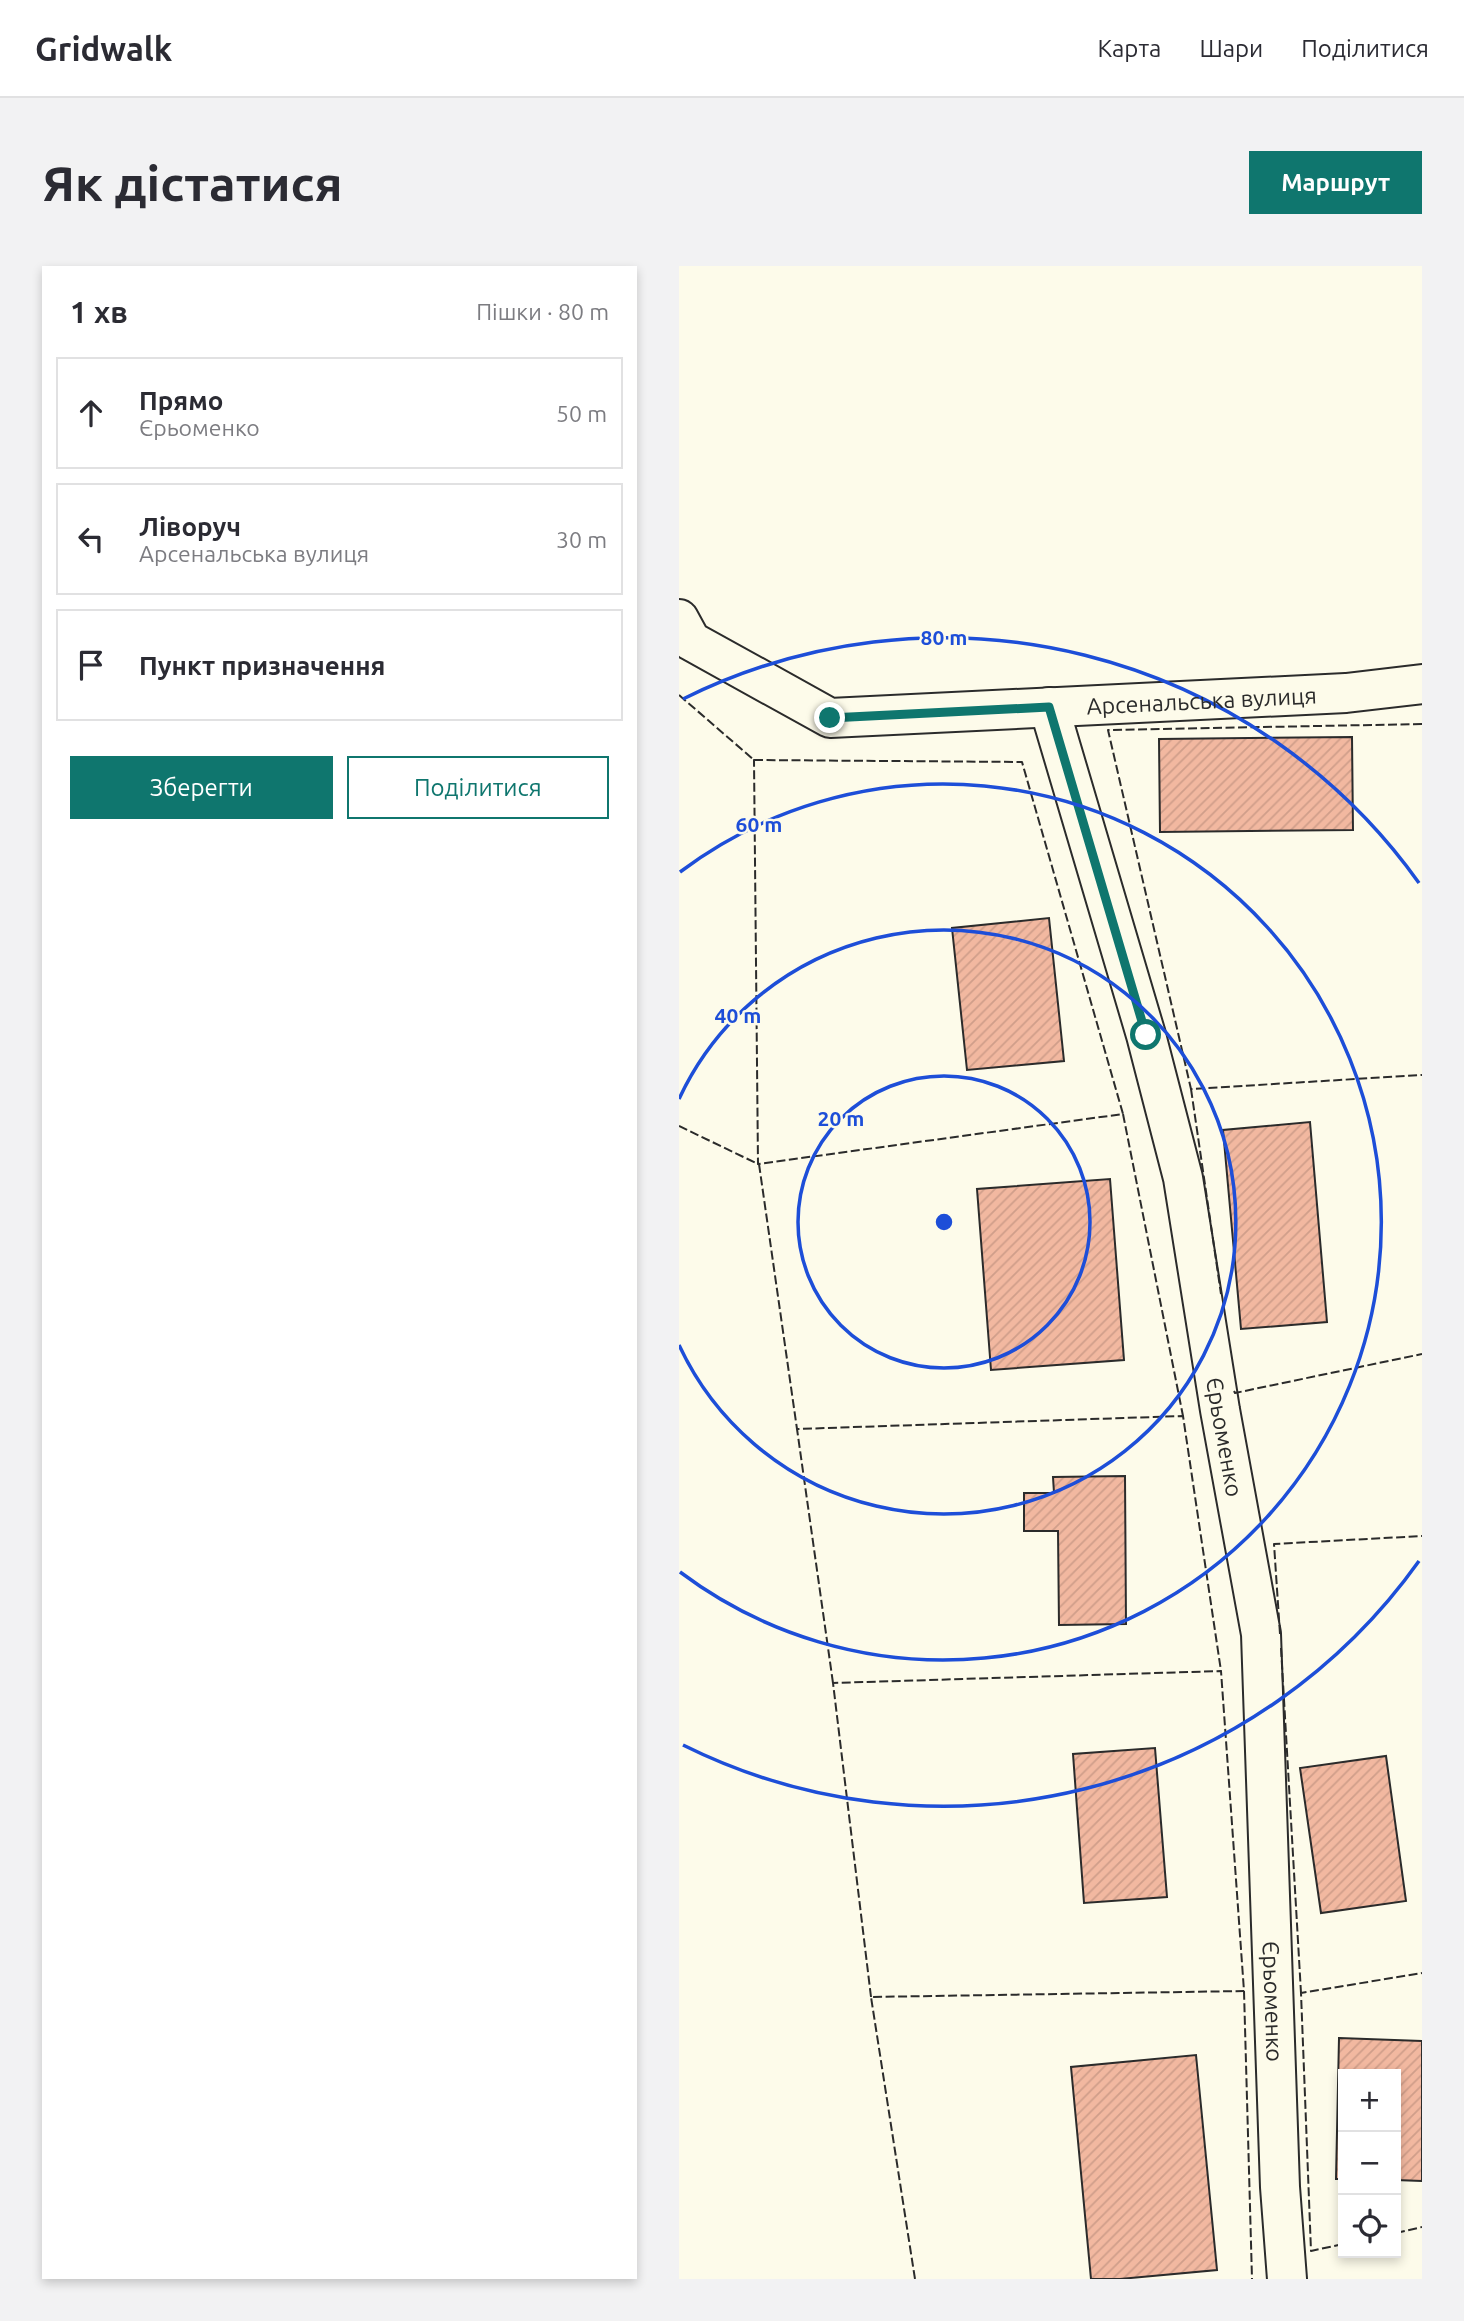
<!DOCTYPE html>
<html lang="uk">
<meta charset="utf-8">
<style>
:root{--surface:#fff;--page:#f2f2f3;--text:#2b2b33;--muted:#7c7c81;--line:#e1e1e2;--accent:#0f766e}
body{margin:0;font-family:Ubuntu,sans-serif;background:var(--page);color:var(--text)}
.controls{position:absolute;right:21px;bottom:21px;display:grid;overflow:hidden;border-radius:0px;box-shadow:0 4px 10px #0003}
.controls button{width:63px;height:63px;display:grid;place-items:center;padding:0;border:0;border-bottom:2px solid var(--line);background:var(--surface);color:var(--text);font:35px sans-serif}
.stop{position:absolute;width:21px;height:21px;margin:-16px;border:5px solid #0f766e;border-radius:50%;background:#fff}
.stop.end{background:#0f766e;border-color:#fff;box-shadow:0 2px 7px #0008}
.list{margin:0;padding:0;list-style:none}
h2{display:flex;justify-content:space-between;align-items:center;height:91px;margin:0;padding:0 28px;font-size:30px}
h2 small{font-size:23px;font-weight:400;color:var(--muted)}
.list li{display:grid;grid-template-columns:46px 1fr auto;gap:21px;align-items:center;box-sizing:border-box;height:112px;margin:0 14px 14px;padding:0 14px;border:2px solid var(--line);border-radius:0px}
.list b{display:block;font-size:26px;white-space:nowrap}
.list p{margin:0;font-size:23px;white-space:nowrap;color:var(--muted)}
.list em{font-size:23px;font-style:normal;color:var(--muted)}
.actions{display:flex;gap:14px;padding:21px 28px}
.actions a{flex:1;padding:16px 0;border:2px solid var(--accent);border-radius:0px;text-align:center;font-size:24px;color:var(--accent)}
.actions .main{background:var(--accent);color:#fff}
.icon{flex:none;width:38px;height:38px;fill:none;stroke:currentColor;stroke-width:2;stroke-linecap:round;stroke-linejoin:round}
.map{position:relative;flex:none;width:743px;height:2013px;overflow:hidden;border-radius:0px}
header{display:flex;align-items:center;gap:42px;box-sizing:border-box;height:98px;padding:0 35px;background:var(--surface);border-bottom:2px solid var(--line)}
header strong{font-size:33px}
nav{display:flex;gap:38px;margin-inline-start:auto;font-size:24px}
.intro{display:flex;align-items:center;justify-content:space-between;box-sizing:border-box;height:168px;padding:0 42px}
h1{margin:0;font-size:49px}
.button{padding:18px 32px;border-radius:0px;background:var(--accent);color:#fff;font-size:24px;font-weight:700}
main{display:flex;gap:42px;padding:0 42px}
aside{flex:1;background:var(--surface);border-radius:0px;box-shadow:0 4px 10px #0003}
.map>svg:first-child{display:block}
</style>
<header>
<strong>Gridwalk</strong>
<nav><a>Карта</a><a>Шари</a><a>Поділитися</a></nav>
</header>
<div class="intro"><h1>Як дістатися</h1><a class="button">Маршрут</a></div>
<main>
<aside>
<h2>1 хв<small>Пішки · 80 m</small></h2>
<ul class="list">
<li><svg class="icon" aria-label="ahead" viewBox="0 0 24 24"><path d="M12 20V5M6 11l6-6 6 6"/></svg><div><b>Прямо</b><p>Єрьоменко</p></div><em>50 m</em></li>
<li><svg class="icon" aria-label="left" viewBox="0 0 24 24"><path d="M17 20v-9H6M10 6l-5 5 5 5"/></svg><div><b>Ліворуч</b><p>Арсенальська вулиця</p></div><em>30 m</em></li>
<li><svg class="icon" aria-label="arrive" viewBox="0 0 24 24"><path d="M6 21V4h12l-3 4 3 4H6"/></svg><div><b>Пункт призначення</b></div></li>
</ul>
<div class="actions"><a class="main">Зберегти</a><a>Поділитися</a></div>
</aside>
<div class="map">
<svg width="743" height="2013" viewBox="0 0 743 2013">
<defs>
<pattern id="building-hatch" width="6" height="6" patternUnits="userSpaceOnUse" patternTransform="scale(1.75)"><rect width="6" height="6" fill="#f2b8a0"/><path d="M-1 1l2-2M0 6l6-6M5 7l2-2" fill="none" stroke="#d09e8a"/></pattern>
</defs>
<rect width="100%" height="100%" fill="#fdfbea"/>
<g fill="url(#building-hatch)" stroke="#2b2b2b" stroke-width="2">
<polygon points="673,471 674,564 481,566 480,473"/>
<polygon points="370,652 385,795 288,804 273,662"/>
<polygon points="631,856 648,1056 562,1063 544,864"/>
<polygon points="431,913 445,1094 312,1104 298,923"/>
<polygon points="446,1210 447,1358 380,1359 379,1265 345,1265 345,1227 375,1227 374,1211"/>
<polygon points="476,1482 488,1631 405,1637 394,1488"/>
<polygon points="707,1490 727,1635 642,1647 621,1502"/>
<polygon points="660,1772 743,1775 743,1915 717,1914 717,1808 664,1808 664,1913 657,1913"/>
<polygon points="517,1789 538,2004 441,2013 412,2013 392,1801"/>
</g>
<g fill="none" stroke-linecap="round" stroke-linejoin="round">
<g stroke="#2b2b2b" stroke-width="42">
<g id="street">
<path id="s1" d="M0 353 12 375 151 452 667 427 743 418"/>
<path id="s2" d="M370 441 467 769 504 912 541 1144 582 1368 601 1921 608 2013"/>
</g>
</g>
<use href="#street" stroke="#fdfbea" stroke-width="38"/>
<g stroke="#2b2b2b" stroke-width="2" stroke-dasharray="9 3.5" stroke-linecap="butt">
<polyline points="0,429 75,494"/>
<polyline points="743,458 429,464 512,823 743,809"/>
<polygon points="75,494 343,496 444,848 79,898"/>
<polyline points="512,823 542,1028"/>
<polyline points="444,848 504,1150"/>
<polyline points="0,860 79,898"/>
<polyline points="80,898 118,1163"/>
<polyline points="555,1125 556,1127 743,1088"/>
<polyline points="601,1368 595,1278 743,1270"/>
<polyline points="602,1382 622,1727"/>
<polyline points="154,1417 118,1163 504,1150 542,1405"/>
<polyline points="192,1731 154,1417 542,1405 565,1725 573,2013"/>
<polyline points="717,1967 743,1961"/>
<polyline points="664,1978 632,1985 622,1727 743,1707"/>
<polyline points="236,2013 192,1731 565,1725"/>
</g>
</g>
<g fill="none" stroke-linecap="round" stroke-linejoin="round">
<polyline stroke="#0f766e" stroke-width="9" points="151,452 370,441 467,769"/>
</g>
<g fill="none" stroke="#1d4ed8" stroke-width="3.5">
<circle cx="265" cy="956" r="146"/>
<path d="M0 833A292 292 0 1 1 0 1079"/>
<path d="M1 606A438 438 0 1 1 1 1306"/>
<path d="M740 1295A584 584 0 0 1 4 1479M4 433A584 584 0 0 1 740 617"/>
</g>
<g text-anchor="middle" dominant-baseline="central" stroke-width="5" stroke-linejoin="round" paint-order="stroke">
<g font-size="23" fill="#2b2b2b" stroke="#fdfbea">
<text stroke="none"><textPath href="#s1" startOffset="556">Арсенальська вулиця</textPath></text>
<text stroke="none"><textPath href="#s2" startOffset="752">Єрьоменко</textPath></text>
<text stroke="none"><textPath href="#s2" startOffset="1320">Єрьоменко</textPath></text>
</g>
</g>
<circle cx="265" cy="956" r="10" fill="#1d4ed8" stroke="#fdfbea" stroke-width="3.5"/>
<g font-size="21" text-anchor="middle" font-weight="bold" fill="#1d4ed8" stroke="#fdfbea" stroke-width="5" stroke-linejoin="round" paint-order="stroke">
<text x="265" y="379">80 m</text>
<text x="80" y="566">60 m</text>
<text x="59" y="757">40 m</text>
<text x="162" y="860">20 m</text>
</g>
</svg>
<div class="controls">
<button>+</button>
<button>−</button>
<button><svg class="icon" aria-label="locate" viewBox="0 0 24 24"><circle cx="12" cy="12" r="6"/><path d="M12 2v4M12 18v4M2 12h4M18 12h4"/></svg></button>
</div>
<div class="stop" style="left:467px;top:769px"></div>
<div class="stop end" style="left:151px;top:452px"></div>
</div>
</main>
